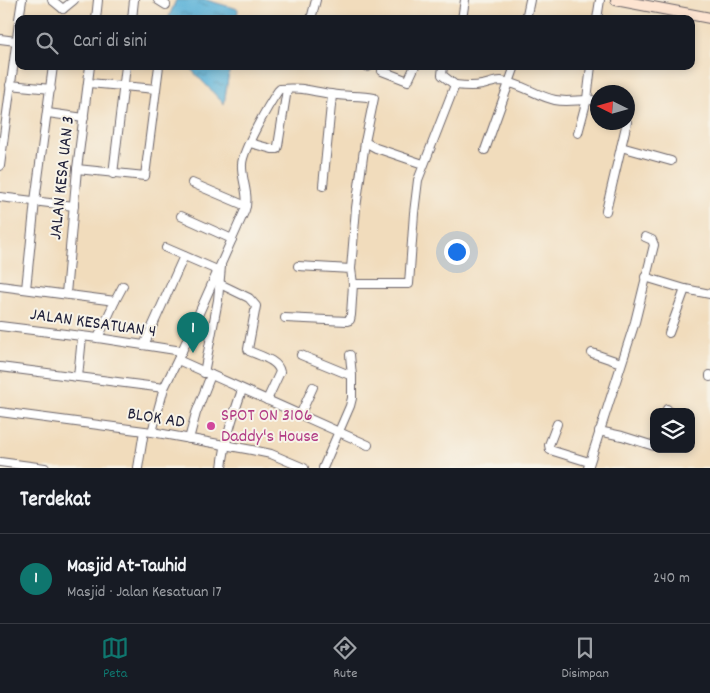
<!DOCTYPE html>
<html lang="id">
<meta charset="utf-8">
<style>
:root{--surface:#171b24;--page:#20242c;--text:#f1f3f6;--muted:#9ea1a6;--line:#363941;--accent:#0f766e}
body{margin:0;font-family:Dekko,sans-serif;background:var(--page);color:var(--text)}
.controls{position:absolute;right:15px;bottom:15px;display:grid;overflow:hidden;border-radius:10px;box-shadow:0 2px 8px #0003}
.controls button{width:45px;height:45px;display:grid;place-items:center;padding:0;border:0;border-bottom:1px solid var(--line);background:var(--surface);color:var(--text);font:25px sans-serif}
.compass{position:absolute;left:590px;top:85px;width:45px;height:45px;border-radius:50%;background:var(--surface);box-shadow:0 2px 8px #0003;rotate:275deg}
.you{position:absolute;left:456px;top:251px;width:18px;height:18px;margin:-12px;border:4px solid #fff;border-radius:50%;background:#1a73e8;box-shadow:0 0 0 8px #1a73e833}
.badge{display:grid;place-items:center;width:32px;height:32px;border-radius:50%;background:var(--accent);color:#fff;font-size:16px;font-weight:700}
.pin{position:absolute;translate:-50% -41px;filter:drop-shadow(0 1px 2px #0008)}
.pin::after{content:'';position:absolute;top:26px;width:18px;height:15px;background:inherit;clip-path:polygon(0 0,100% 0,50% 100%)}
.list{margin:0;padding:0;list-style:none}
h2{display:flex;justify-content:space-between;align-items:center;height:65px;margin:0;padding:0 20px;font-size:21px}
h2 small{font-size:16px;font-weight:400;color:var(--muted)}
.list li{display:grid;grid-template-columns:32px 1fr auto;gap:15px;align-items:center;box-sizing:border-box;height:90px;padding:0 20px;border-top:1px solid var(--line)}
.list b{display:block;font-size:19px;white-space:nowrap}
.list p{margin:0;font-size:16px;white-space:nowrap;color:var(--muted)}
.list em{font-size:16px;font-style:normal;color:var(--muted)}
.icon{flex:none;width:28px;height:28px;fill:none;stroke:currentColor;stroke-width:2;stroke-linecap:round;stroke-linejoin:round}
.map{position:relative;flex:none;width:710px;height:468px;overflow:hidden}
.search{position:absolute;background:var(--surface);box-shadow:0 2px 8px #0003;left:15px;right:15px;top:15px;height:55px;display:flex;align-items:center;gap:12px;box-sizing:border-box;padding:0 18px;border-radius:10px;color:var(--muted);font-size:19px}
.sheet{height:155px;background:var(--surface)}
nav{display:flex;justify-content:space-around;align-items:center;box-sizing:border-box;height:70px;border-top:1px solid var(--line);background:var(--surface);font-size:14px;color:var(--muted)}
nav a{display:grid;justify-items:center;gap:2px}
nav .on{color:var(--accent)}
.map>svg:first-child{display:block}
</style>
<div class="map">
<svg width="710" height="468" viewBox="0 0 710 468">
<defs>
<pattern id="water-ripples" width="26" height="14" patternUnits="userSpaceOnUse" patternTransform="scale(1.25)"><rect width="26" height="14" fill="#5bb2d8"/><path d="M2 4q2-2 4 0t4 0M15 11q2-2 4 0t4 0" fill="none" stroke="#4b90b0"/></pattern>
</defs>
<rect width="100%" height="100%" fill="#f7f3e8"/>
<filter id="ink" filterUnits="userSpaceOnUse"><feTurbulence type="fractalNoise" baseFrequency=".02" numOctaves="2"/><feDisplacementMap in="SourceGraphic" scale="10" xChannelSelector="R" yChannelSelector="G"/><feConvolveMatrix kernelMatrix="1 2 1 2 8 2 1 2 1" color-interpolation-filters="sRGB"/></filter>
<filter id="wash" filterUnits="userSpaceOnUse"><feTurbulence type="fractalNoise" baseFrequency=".0096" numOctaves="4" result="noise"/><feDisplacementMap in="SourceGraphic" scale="20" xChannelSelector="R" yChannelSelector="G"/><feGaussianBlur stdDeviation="1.12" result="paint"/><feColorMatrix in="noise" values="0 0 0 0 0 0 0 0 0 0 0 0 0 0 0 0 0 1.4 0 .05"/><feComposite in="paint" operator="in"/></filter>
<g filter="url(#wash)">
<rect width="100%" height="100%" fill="#f1dcbc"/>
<g fill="url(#water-ripples)" stroke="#3e6a8a">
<polygon points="176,0 206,0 238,9 237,19 168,19"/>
<polygon points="188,66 230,66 224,104"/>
</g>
</g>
<g filter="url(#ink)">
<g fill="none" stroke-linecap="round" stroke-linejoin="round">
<g stroke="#6a6368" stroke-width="10">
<g id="street">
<polyline points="52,0 63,9"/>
<polyline points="158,0 166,5"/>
<polyline points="63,9 74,0"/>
<polyline points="19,19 22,0"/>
<polyline points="96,19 98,0"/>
<polyline points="132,19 134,0"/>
<polyline points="311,19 316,0"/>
<polyline points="462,19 465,0"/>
<polyline points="526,19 530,0"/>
<polyline points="597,19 600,0"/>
<polyline points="0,39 16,41"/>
<polyline points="367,66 368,67"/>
<polyline points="382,71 408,81 415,66"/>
<polyline points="89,83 156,89"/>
<polyline points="10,85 51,89"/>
<path d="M455 85C464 86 473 87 482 85 488 84 494 81 501 81 521 83 536 96 555 100 570 103 584 98 598 101"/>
<polyline points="48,113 84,118"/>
<polyline points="578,133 587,99 591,66"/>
<polyline points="250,143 272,149 277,149 278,146 287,89"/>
<polyline points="621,147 671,161"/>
<polyline points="485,150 515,66"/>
<polyline points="0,166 19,23"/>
<polyline points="77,169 145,176 159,66"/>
<polyline points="113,174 126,66"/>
<polyline points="192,183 246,206"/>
<polyline points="323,186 332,95"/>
<polyline points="0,197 74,206"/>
<polyline points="606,211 627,122"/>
<polyline points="181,216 232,239"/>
<polyline points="166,248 217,270"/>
<polyline points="298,266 351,269 353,284"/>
<polyline points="351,269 356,208 365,142"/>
<polyline points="645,277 685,289 710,294"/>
<path d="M220 284 249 298 256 306 248 349 249 351C260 356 278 360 280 372L267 400"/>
<polyline points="0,286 115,301 98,338"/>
<polyline points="26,289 35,201 53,66"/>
<polyline points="66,294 77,169 90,66"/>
<polyline points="115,301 123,286"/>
<polyline points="285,318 347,321 350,320 351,315 353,284 409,284 414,213 418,180 455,85 442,75 443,66"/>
<polyline points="0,326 98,338 182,351"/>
<polyline points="669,333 685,289"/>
<polyline points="144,345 184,256"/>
<polyline points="592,353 621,363"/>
<polyline points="301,355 352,376 352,398 350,406 323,468"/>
<polyline points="350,355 352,376"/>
<polyline points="178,360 368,445"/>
<polyline points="0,367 164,388"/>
<polyline points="204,373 218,300 221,266"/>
<polyline points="78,377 82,337"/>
<polyline points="710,377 710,375"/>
<polyline points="0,412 152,432 252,450 271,454 304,468"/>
<polyline points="666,412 667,409"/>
<polyline points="300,415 313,387"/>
<polyline points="557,424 549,445 550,450 589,462"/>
<polyline points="599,431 622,436 654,446"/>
<path d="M152 432 164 388 182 351 245 210C250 195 241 179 242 164 243 149 269 104 278 91L280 89C302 87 310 91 331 94 345 97 359 95 374 98L365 142 376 148 423 164"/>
<polyline points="189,439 196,413 211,375"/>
<polyline points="0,462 45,468"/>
<polyline points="138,468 144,431"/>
<path d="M222 468C225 440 233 416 242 390"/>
<polyline points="588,468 635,322 654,245 652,240 645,237"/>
</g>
</g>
<g stroke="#6a6368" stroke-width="12">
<polyline id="secondary" points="616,0 710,18"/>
</g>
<use href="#street" stroke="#fff" stroke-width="8"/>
<use href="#secondary" stroke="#fde4d1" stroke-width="10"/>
</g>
</g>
<circle fill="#d1479c" stroke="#f7f3e8" stroke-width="2" cx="211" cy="426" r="5"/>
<g text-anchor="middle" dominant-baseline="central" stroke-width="4" stroke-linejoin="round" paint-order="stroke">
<g font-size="18" fill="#22223b" stroke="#f7f3e8">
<text transform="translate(63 178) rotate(-84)">JALAN KESA UAN 3</text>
<text transform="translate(93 324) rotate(8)">JALAN KESATUAN 4</text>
<text transform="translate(156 419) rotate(9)">BLOK AD</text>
</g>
<g font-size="18" fill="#b23c85" stroke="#f7f3e8" text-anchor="start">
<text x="221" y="416">SPOT ON 3106<tspan x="221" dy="21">Daddy's House</tspan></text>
</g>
</g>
</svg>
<div class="controls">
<button><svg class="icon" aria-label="layers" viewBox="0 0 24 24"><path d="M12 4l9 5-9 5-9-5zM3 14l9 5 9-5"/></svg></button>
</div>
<svg class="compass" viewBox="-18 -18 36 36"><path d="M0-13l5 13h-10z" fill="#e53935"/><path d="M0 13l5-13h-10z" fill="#9ea1a6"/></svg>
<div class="you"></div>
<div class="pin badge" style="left:193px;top:353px">1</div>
<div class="search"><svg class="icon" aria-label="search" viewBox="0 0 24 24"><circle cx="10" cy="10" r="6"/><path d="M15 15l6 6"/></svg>Cari di sini</div>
</div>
<section class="sheet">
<h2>Terdekat<small></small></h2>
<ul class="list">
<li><span class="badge">1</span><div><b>Masjid At-Tauhid</b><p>Masjid · Jalan Kesatuan 17</p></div><em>240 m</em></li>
</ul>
</section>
<nav>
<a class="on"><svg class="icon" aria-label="map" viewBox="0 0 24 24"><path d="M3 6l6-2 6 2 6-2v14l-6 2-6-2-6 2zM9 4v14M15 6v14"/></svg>Peta</a>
<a><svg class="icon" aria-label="directions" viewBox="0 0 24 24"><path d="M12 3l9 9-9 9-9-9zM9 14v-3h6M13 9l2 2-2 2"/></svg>Rute</a>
<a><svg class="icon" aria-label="saved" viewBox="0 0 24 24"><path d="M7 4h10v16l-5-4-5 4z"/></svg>Disimpan</a>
</nav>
